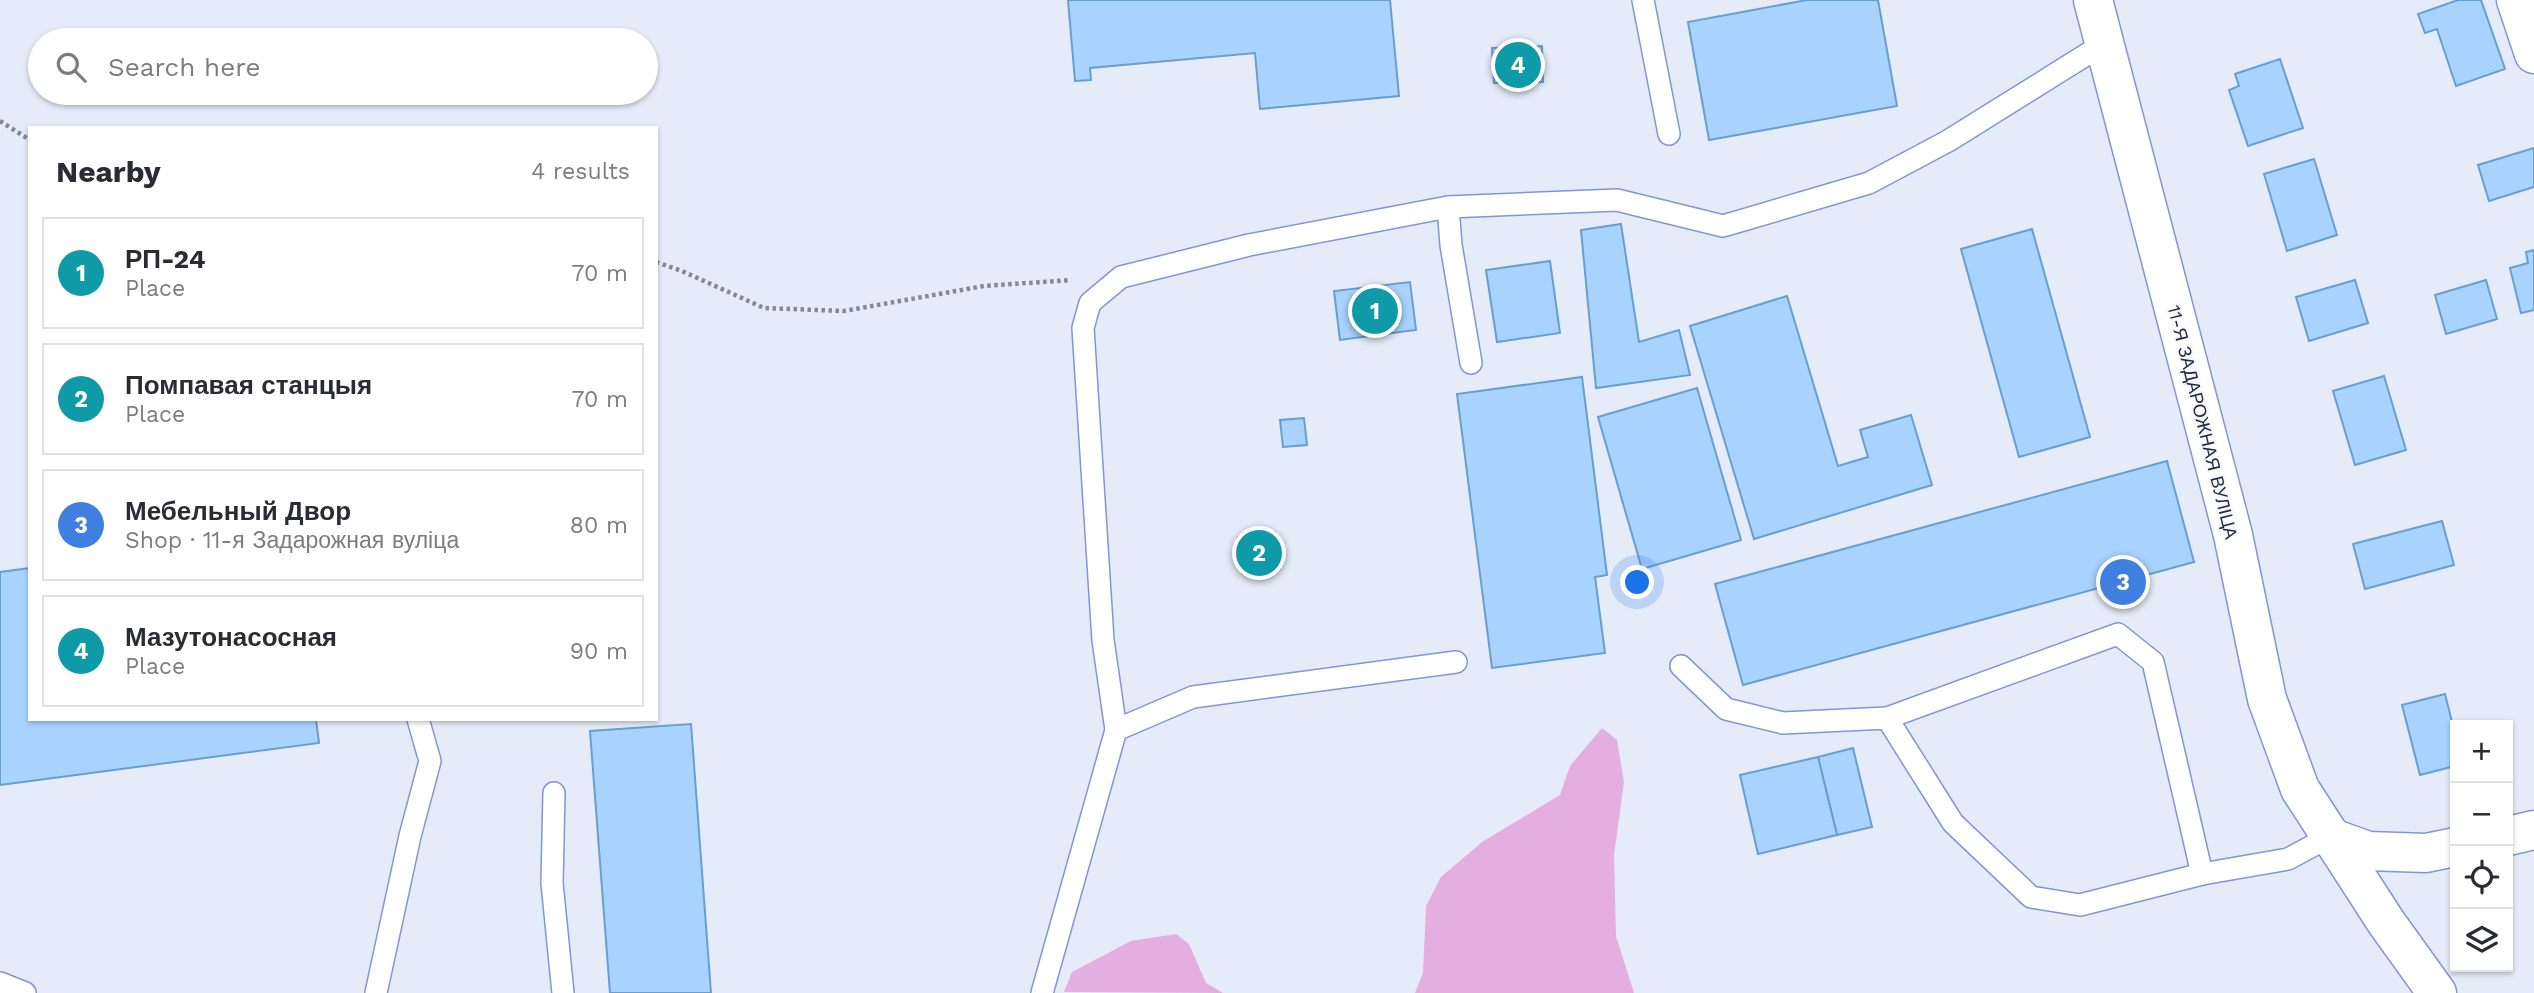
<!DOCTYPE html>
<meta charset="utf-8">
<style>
:root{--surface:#fff;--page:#f2f2f3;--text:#2b2b33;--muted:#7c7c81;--line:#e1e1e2;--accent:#896a08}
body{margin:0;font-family:"Work Sans",sans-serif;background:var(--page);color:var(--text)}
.controls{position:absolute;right:21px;bottom:21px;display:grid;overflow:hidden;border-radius:0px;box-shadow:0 2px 5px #0004}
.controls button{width:63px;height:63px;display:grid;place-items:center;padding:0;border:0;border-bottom:2px solid var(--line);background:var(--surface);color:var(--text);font:35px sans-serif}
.you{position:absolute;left:1638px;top:583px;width:24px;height:24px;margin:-18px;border:5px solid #fff;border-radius:50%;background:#1a73e8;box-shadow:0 0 0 10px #1a73e833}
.badge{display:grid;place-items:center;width:46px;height:46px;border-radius:50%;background:var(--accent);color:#fff;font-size:23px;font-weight:700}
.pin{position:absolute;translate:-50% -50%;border:4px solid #fff;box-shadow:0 2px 7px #0006}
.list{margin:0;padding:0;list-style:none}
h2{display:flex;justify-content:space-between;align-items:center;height:91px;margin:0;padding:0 28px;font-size:30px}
h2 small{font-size:23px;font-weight:400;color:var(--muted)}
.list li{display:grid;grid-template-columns:46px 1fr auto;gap:21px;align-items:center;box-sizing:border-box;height:112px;margin:0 14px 14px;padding:0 14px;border:2px solid var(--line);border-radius:0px}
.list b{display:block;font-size:26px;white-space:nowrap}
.list p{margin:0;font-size:23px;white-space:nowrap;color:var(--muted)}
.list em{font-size:23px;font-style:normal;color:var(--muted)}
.icon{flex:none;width:38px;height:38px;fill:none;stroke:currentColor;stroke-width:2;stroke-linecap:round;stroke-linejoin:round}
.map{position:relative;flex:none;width:2534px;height:993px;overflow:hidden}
.search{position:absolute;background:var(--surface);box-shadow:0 2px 5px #0004;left:28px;top:28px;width:630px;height:77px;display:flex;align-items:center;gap:18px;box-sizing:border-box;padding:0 24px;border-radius:38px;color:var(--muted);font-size:26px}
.panel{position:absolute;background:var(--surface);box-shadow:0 2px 5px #0004;left:28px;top:126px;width:630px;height:595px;border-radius:0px}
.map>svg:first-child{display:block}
</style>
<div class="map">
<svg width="2534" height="993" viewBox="0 0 2534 993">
<rect width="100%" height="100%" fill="#e5ebf8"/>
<g fill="#e4afe0">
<polygon points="1602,728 1617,740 1624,782 1614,855 1616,936 1634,993 1415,993 1423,973 1426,906 1441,877 1482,842 1560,795 1570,766"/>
<polygon points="1176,934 1189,944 1206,983 1223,993 1064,992 1072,972 1131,941"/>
</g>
<g fill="#a8d3fe" stroke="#699ed1" stroke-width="2">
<polygon points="1068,0 1390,0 1399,96 1260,109 1255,53 1090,68 1091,80 1075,81"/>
<polygon points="1807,0 1878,0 1897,106 1709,140 1688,22"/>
<polygon points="2458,0 2481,0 2505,69 2456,86 2437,29 2425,33 2418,14"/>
<polygon points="1542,46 1543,82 1494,83 1492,48"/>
<polygon points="2280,59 2303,128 2248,146 2229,90 2239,86 2235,74"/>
<polygon points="2534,148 2534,187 2489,201 2478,165"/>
<polygon points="2314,159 2337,235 2287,251 2264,174"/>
<polygon points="1621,224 1639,342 1679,330 1690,375 1596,388 1581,230"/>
<polygon points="2032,229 2090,437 2019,457 1961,249"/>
<polygon points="2534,250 2534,310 2521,313 2510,268 2528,263 2526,252"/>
<polygon points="1550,261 1560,333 1497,342 1486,270"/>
<polygon points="2355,280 2368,323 2309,341 2296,297"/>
<polygon points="2486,280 2497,319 2446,334 2435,295"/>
<polygon points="1410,282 1416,330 1340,340 1334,291"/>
<polygon points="1787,296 1838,466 1868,457 1860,430 1911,415 1932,485 1754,539 1690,326"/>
<polygon points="2384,376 2406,450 2355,465 2333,391"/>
<polygon points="1582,377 1607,575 1595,577 1605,653 1492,668 1457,394"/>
<polygon points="1697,388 1741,540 1642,569 1598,417"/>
<polygon points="1304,418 1307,445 1283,447 1280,420"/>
<polygon points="2167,461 2194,562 1743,685 1715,584"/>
<polygon points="2442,521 2454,565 2365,589 2353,544"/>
<polygon points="1275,532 1280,569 1243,574 1238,537"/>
<polygon points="30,568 30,719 316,719 319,743 0,785 0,572"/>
<polygon points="2445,694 2455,734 2455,766 2420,775 2402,705"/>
<polygon points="691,724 711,993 610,993 590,731"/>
<polygon points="1853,748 1872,827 1837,835 1818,757"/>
<polygon points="1818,757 1837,835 1758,854 1740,775"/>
</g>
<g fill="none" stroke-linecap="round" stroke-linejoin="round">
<g stroke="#8197d4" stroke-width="24">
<g id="lane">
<polyline points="1643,0 1669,134"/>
<polyline points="1448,207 1451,245 1471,363"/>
<polyline points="1681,666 1726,709 1783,723 1887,718 1953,823 2031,897 2080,905 2202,874"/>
<polyline points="1887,718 2118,634 2153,662 2202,874 2288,859 2329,837"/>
<polyline points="1116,730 1193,697 1456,662"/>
<polyline points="554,793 552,883 563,993"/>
<polyline points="0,983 25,993"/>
<polyline points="376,993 410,836 430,761 418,719"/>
<polyline points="1042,993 1116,730 1103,640 1083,328 1090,303 1121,277 1249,245 1448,207 1617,200 1723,226 1869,183 1948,141 2105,43"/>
</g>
</g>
<g stroke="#8197d4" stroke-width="41">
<g id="street">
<polyline points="2516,0 2534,54"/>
<polyline points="2508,836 2534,830"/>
<polyline points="2329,837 2368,851 2426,853 2455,847"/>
</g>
</g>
<g stroke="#8197d4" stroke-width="41">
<polyline id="secondary" points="2093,0 2233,535 2267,699 2300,789 2386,922 2437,993"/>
</g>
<g stroke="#80889b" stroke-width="4.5" stroke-dasharray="3.5 3.5" stroke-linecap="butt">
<polyline points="0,121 30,140"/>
<polyline points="656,262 682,271 764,308 844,311 984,286 1071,280"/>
</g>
<use href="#lane" stroke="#fff" stroke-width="21"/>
<use href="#street" stroke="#fff" stroke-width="38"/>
<use href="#secondary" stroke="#fff" stroke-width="38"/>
</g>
<g text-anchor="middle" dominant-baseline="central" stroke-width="5" stroke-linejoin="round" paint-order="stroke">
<g font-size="18" fill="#202942" stroke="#f8f8f8">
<text transform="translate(2203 422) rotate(76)">11-Я ЗАДАРОЖНАЯ ВУЛІЦА</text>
</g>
</g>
</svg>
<div class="controls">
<button>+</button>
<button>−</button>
<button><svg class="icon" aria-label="locate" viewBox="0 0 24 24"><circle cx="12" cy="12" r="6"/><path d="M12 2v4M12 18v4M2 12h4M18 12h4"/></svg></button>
<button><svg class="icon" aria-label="layers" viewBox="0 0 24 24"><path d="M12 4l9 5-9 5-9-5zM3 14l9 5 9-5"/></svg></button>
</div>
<div class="you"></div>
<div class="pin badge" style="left:1375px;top:311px;background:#0f9aa8">1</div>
<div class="pin badge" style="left:1259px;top:553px;background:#0f9aa8">2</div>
<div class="pin badge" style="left:2123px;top:582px;background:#3f7fe0">3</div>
<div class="pin badge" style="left:1518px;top:65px;background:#0f9aa8">4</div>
<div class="search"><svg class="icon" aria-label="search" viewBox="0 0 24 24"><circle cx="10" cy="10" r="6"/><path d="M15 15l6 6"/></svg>Search here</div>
<section class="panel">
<h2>Nearby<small>4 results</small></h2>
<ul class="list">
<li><span class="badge" style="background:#0f9aa8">1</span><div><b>РП-24</b><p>Place</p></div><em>70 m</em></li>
<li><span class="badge" style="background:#0f9aa8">2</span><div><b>Помпавая станцыя</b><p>Place</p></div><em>70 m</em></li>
<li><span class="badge" style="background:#3f7fe0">3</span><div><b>Мебельный Двор</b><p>Shop · 11-я Задарожная вуліца</p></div><em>80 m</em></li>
<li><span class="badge" style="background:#0f9aa8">4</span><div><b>Мазутонасосная</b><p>Place</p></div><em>90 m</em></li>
</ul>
</section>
</div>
